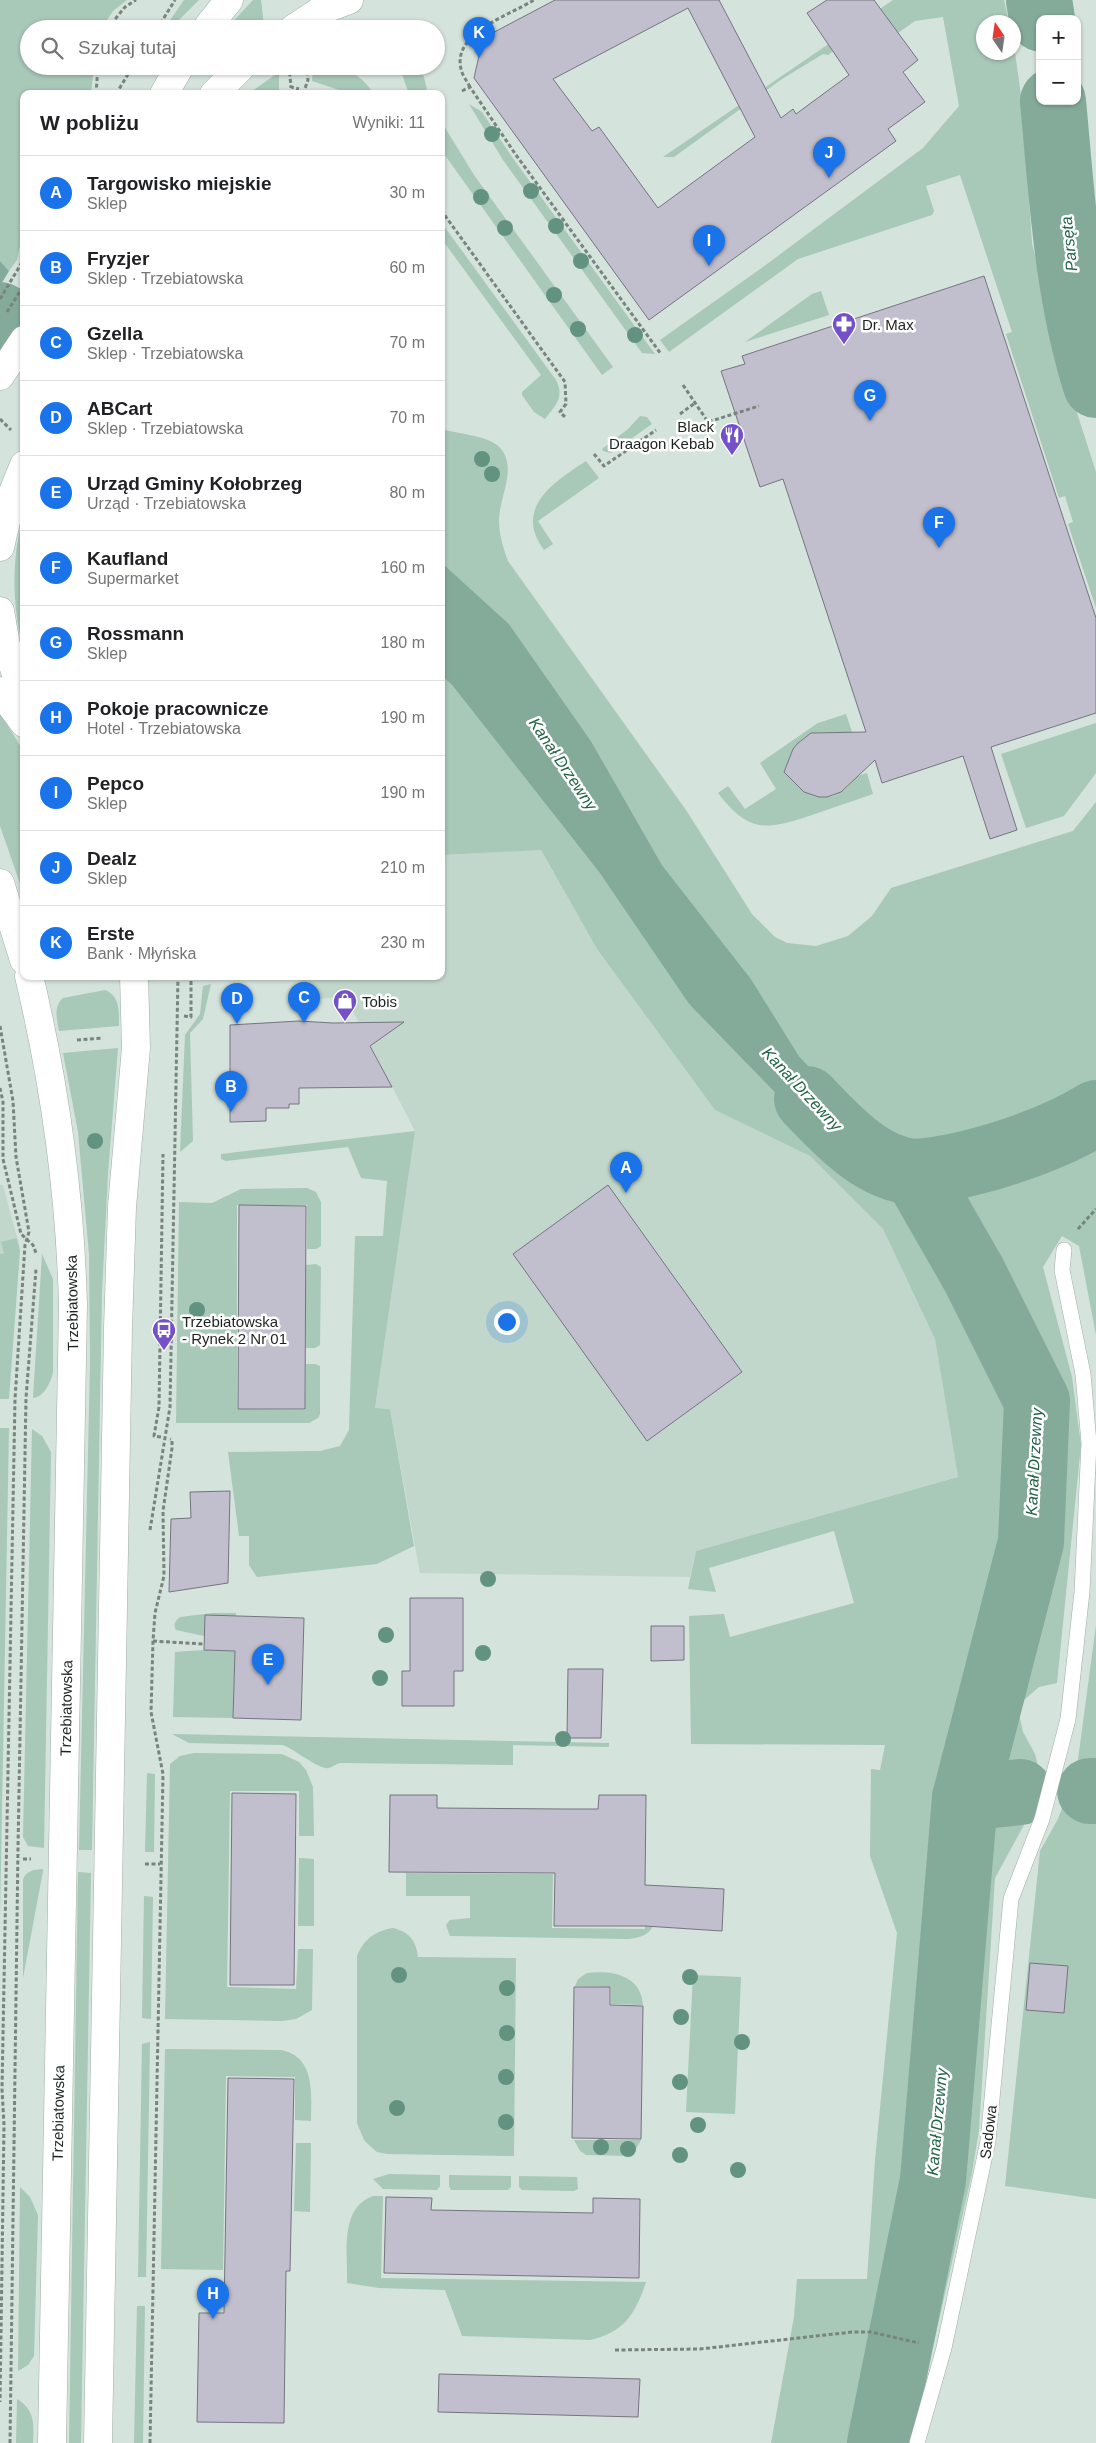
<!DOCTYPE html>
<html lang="pl">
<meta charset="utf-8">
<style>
:root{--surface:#fff;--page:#f2f2f2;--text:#202124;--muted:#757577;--line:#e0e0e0;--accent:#1a73e8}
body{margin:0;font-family:Arial,sans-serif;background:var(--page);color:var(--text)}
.controls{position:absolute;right:15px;top:15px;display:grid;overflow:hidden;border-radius:10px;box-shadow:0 1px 4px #0004}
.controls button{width:45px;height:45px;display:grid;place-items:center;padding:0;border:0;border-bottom:1px solid var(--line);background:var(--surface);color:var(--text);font:25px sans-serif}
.compass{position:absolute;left:976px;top:15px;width:45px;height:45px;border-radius:50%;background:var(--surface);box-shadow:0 1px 4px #0004;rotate:347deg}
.you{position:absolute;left:506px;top:1321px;width:18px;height:18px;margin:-12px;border:4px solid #fff;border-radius:50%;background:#1a73e8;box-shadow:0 0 0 8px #1a73e833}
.badge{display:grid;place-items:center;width:32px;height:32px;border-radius:50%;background:var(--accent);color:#fff;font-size:16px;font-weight:700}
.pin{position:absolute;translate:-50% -41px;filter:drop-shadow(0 1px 2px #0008)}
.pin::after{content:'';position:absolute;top:26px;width:18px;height:15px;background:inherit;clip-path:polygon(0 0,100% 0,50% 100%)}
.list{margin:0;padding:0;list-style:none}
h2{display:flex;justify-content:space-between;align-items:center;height:65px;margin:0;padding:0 20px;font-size:21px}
h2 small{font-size:16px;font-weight:400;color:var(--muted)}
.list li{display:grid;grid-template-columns:32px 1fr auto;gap:15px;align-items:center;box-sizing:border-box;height:75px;padding:0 20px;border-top:1px solid var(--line)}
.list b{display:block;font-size:19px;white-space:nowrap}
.list p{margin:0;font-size:16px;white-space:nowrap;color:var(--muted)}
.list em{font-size:16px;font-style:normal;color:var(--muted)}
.icon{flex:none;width:28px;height:28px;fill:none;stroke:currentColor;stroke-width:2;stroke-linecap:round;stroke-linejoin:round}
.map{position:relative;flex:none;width:1096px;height:2443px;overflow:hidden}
.search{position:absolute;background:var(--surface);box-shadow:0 1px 4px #0004;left:20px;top:20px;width:425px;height:55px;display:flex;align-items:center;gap:12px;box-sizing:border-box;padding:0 18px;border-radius:28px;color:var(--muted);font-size:19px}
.panel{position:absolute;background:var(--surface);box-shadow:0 1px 4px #0004;left:20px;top:90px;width:425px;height:890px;border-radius:10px}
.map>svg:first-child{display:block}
</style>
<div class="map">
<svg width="1096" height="2443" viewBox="0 0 1096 2443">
<rect width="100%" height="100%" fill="#d4e3db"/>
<g fill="#c1d7cc">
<polygon points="541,850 597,949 715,1110 810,1156 883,1229 935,1339 958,1477 696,1551 690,1577 420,1573 390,1409 375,1408 415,1131 345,996 300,1001 300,976 441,976 441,855"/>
<polygon points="0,1185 3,1185 17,1238 4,1253 0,1254"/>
</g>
<g fill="#a8c8b8">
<polygon points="0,0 127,0 113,11 101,29 29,29 29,66 94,66 91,94 24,94 24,228 17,260 9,271 0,261"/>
<polygon points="184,0 199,0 170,29 164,29"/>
<polygon points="253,0 261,0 264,26 260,29 226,29"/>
<polygon points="893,0 1004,0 1009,22 984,22 984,52 1014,52 1014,45 1023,110 1032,243 1063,369 1096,472 1096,608 1068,524 1073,522 1065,496 1059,498 1006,334 1012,332 960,175 926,186 934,211 932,215 798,259 669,352 660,340 763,267 923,148 959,106 943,17 915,21 871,52 857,33 828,55 823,54 782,79 674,157 663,157"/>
<path d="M313 66C341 66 357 69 374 94H351L312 81Z"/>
<polygon points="399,66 421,66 427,89 418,94 409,94"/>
<polygon points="279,72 279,94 248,94"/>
<polygon points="469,104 482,112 512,157 655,354 642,353 503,160"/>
<polygon points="441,121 474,175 613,367 602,375 442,151"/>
<path d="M441 222 556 380C565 397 555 406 545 419L534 412 522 395V392L541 375 441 238Z"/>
<polygon points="821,291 829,315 745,342 812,294"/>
<polygon points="640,416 647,417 652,424 611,453 603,451 602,449 628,429"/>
<path d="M441 429C456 433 486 436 497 445 520 464 499 497 499 520 499 534 503 548 508 561L686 810 752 914 775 937 787 943 816 946 848 936 872 916 891 888 1073 831 1096 802V1092L1033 1124 981 1144 884 1139 846 1107 799 1056 751 979 662 865 591 741 509 624 441 562Z"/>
<path d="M586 461 599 478 538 521 553 544 544 550C513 508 554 482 586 461Z"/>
<path d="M24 515V632L20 635C12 596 12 554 24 515Z"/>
<polygon points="441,675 452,685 599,872 689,1004 786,1104 866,1175 895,1190 956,1181 1072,1144 1096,1130 1096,1335 1079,1246 1062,1236 1043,1267 1072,1377 1081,1445 1057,1683 1039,1687 1024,1700 1019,1714 1023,1732 1035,1754 1039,1770 1030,1814 995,1878 979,2130 972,2173 931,2356 907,2443 771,2443 794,2317 797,2279 867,2279 875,2160 897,1933 870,1856 871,1769 880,1770 885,1745 691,1744 689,1616 724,1614 730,1637 854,1603 834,1531 709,1568 716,1592 688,1589 696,1551 958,1477 935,1339 883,1229 810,1156 715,1110 597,949 541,850 441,855"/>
<polygon points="0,713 24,752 24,895 0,826"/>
<path d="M846 714 864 767 834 734C817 729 804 734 793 749V780C804 795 825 804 842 791 855 782 849 778 867 773L873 794C853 801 832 808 812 815 768 830 749 834 718 793L728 786 745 809 776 789 760 763 818 723Z"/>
<polygon points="1096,723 1096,773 1064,816 1026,828 1001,754"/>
<polygon points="211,984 203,1019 190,1033 193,1141 180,1152 185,1035 200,1014 203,986"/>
<path d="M105 990C120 996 119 1011 119 1026L59 1031C57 1019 53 1007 63 998Z"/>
<polygon points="118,1048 108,1174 102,1292 92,1850 79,1850 90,1363 89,1254 78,1132 63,1053"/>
<polygon points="415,1131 375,1408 390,1409 414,1546 377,1564 257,1577 249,1565 249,1536 239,1536 228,1452 320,1451 340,1446 349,1430 355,1236 383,1236 387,1181 361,1178 348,1147 226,1161 221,1159 221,1154"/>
<polygon points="241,1189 307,1188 316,1192 321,1202 321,1246 316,1249 307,1249 307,1205 237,1205 237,1409 305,1410 306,1364 315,1364 320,1366 320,1414 318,1418 309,1423 176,1423 179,1202 212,1203"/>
<polygon points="17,1238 20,1251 9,1399 0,1399 0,1254 4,1253 1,1242"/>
<path d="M42 1254 53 1279V1373C50 1383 44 1397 33 1398Z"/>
<polygon points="316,1264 321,1267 320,1345 315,1348 306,1348 306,1265"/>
<polygon points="0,1428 9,1428 0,1918"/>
<polygon points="32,1429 42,1436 51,1452 44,1848 28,1846 23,1837"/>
<path d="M213 1613H236L235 1637 204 1636 176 1630C173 1624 175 1621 180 1617Z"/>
<polygon points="1096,1625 1096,2199 1005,2186 1040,1851 1058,1819 1077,1767"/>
<polygon points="204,1650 235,1651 233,1718 173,1717 175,1652"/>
<path d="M172 1734 609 1743V1747L513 1745V1765L340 1763C336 1764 332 1767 329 1768 319 1770 296 1750 283 1745L189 1743Z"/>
<polygon points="194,1753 282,1754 299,1762 306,1770 313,1787 314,1836 299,1836 299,1791 230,1791 227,1987 296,1989 298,1949 313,1949 312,2010 296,2019 282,2021 165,2019 170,1764 180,1756"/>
<polygon points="147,1773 155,1774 154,1852 145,1852"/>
<polygon points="299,1858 314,1859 314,1926 298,1926"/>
<path d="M43 1869V1871L23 1978V1880C26 1870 34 1870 43 1869Z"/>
<polygon points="78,1872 91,1873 81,2443 69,2443"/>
<path d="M406 1873 553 1874 552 1928 645 1929V1917L654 1924C650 1935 639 1938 628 1939L450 1936 446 1925 450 1920 470 1918V1896H406Z"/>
<polygon points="144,1896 153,1897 151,2019 142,2018"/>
<path d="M393 1928C409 1932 416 1940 418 1957L516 1958 514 2156 387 2154 377 2152 370 2146 364 2140 357 2123V1956C364 1939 375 1931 393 1928Z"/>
<path d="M587 1973C612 1970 641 1975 643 2005L611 2004V1987L575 1986 578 1979Z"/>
<polygon points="693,1975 741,1977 735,2114 686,2112"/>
<polygon points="150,2042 146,2277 138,2277 142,2044"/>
<path d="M165 2049 281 2050C316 2057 311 2094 311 2121L295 2120V2077L226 2076 223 2270 161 2269Z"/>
<polygon points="574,2140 641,2140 632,2156 586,2155 580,2151"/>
<polygon points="296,2143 311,2143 310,2212 294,2211"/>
<polygon points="389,2174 440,2175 440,2186 437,2190 383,2189 373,2179"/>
<polygon points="449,2175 511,2176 511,2187 508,2190 451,2190 449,2186"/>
<polygon points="519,2176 577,2177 578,2189 574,2191 522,2190 519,2187"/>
<polygon points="20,2187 30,2197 38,2215 34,2356 28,2365 18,2371"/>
<path d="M373 2196H383L381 2278 646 2282C635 2314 625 2332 590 2340L462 2336 445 2290 379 2288 347 2283C348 2254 339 2208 373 2196Z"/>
<polygon points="137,2306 145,2306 143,2443 134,2443"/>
<path d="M17 2399C35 2410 34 2424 33 2443H16Z"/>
</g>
<g fill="#84ab99">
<polygon points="0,261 9,271 0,286"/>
<polygon points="441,562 509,624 591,741 662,865 751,979 799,1056 846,1107 884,1139 876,1160 866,1175 786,1104 689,1004 599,872 452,685 441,675"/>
</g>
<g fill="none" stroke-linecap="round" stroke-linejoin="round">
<g stroke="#84ab99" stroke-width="66">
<polyline points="1039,0 1042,19"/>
<path d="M1053 101C1062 197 1067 293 1096 385"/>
<polyline points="0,315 24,331"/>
<path d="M807 1099C836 1129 871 1169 915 1172L974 1275 1037 1401 1031 1542 965 1798 933 2180 880 2443"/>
<path d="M915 1172C970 1168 1049 1142 1096 1113"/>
<polyline points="1090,1791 1096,1791"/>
<polyline points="965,1798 1020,1792"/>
</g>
</g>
<g fill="#c1bfcd" stroke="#767480" fill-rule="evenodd">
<path d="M555 0H719L781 118 793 109 796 114 849 75 807 13 827 0H874L918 60 903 72 925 102 888 129 896 141 649 320 474 78 483 38ZM688 8 755 137 658 208 599 127 592 131 553 79Z"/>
<polygon points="984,276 1096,618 1096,713 991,747 1017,830 990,839 963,756 882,783 875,760 841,792 827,797 819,797 804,792 784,772 793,749 798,743 811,733 866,732 783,479 760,487 721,371 745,364 742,356"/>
<polygon points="299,1021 333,1023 404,1022 370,1046 392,1087 299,1088 299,1104 289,1104 289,1108 266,1108 266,1121 230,1122 230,1025"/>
<polygon points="608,1185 742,1372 647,1441 513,1254"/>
<polygon points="239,1205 306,1206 305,1409 238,1409"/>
<polygon points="230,1491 228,1583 169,1592 171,1519 191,1518 190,1492"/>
<polygon points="410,1598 463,1598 463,1671 454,1671 454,1706 402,1706 402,1671 410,1671"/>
<polygon points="205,1615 304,1618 301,1720 233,1718 235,1651 204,1650"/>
<polygon points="651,1626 684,1626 684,1660 651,1661"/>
<polygon points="568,1669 603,1669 601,1738 567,1738"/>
<polygon points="232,1793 296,1794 294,1985 230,1985"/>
<polygon points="390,1795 437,1795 437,1808 565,1809 598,1809 599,1795 646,1795 645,1885 724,1889 722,1931 645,1926 554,1926 555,1873 389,1872"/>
<polygon points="1030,1963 1068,1966 1064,2013 1026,2010"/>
<polygon points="574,1987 610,1987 610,2005 643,2006 641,2139 572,2138"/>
<polygon points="228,2078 294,2079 290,2271 286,2271 284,2423 197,2422 199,2313 224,2313"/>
<polygon points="386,2197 432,2198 431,2210 593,2213 593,2198 640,2199 639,2278 384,2273"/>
<polygon points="439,2374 640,2379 638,2417 438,2412"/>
</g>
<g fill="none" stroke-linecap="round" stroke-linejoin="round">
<g stroke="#a0aea7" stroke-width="16">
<polyline id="service" points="917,2443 944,2348 988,2141 1011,1899 1042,1819 1068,1719 1082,1592 1089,1443 1083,1374 1062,1270 1064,1250"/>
</g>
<g stroke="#a0aea7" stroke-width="29">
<g id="tertiary">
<polyline points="206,29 229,0"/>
<polyline points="293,29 320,11 349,0"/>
<polyline points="164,94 180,66"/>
<polyline points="214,94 242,66"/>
<polyline points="0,376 24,340"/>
<polyline points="0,547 13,492 24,465"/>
<polyline points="0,611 6,645 24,697"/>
<polyline points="0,691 24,723"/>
<polyline points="0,883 24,960"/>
<path d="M29 976C55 1085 70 1193 73 1305L52 2443"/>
<polyline points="98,2443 118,1328 122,1207 136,1048 134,976"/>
</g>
</g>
<g stroke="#79847e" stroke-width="3" stroke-dasharray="4 2.5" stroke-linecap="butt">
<polyline points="107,29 125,7 136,0"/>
<polyline points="157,29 175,0"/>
<polyline points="289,66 291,87"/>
<path d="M470 87C467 81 462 75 461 69 452 33 510 15 534 0"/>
<polyline points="462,91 470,87 516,155 661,354"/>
<polyline points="308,93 312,94"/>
<polyline points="96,94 98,66"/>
<polyline points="116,94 133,66"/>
<polyline points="288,94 291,87 299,89"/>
<polyline points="303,94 308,80 307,66"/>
<polyline points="441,210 565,382 566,404 560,412 566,418"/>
<polyline points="0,299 24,259"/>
<polyline points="7,312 24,285"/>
<polyline points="683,385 708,422 759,406"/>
<polyline points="680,414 695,403"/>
<polyline points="0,419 11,430"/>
<polyline points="594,454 604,466 656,430"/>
<polyline points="184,1016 191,1017 191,976"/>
<polyline points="0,1026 13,1101 16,1157 29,1232 25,1245 15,1399 2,2089 4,2125 0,2402"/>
<polyline points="77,1040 103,1038"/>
<polyline points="0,1088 3,1102 3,1159 21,1234 33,1245 36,1253"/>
<polyline points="1078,1229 1096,1209"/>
<polyline points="161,1437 154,1436 159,1407 163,1154"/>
<polyline points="150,1530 170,1407 178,976"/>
<polyline points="153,1641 203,1644"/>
<polyline points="23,1859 31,1859"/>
<polyline points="145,1864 160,1864"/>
<polyline points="615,2350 700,2349 852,2332 871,2332 919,2343"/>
<polyline points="10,2443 18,1848 26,1398 36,1269"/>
<polyline points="150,2443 163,1774 151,1712 153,1641 155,1613 164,1576 163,1511 172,1448 172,1440 170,1439"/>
</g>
<use href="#service" stroke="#fff" stroke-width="15"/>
<use href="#tertiary" stroke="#fff" stroke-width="28"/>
</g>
<g fill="#629381">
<circle cx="492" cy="134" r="8"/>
<circle cx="531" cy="191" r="8"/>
<circle cx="481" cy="197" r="8"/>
<circle cx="556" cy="226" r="8"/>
<circle cx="505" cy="228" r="8"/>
<circle cx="581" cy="261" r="8"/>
<circle cx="554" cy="295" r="8"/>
<circle cx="578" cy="329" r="8"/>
<circle cx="635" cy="335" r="8"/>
<circle cx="482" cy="459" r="8"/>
<circle cx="492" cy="474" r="8"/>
<circle cx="95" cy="1141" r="8"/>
<circle cx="197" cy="1310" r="8"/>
<circle cx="488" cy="1579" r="8"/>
<circle cx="386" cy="1635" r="8"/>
<circle cx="483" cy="1653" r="8"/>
<circle cx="380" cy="1678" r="8"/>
<circle cx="563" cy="1739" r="8"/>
<circle cx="399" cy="1975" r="8"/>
<circle cx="690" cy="1977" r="8"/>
<circle cx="507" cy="1988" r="8"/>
<circle cx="681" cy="2017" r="8"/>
<circle cx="507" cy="2033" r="8"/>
<circle cx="742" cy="2042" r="8"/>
<circle cx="506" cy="2077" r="8"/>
<circle cx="680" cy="2082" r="8"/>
<circle cx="397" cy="2108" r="8"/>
<circle cx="506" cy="2122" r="8"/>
<circle cx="698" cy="2125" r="8"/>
<circle cx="601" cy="2147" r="8"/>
<circle cx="628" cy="2149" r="8"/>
<circle cx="680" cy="2155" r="8"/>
<circle cx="738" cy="2170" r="8"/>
</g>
<defs>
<g id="pharmacy-pin" transform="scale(1.25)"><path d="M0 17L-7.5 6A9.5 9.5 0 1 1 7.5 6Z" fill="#7450c9" stroke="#fff"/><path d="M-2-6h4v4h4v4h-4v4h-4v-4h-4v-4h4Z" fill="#fff"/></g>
<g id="restaurant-pin" transform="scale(1.25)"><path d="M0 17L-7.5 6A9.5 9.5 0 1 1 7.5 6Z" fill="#7450c9" stroke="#fff"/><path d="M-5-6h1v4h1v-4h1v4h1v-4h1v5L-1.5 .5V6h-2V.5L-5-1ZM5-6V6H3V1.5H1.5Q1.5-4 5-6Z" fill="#fff"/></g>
<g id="shop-pin" transform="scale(1.25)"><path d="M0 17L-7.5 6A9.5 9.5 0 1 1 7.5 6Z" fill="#7450c9" stroke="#fff"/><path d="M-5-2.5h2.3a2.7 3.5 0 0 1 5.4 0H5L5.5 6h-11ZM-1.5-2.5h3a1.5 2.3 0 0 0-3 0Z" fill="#fff"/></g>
<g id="bus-pin" transform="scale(1.25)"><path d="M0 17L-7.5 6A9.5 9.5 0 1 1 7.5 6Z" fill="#7450c9" stroke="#fff"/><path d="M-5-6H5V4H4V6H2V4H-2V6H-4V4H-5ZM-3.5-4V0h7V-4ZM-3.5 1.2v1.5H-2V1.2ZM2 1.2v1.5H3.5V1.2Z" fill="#fff"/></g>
</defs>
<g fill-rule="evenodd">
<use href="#pharmacy-pin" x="844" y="324"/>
<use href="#restaurant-pin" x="732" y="435"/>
<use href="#shop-pin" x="345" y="1001"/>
<use href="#bus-pin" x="164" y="1330"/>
</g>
<g text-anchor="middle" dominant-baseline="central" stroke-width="5" stroke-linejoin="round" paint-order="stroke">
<g font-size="15" fill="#1d2320" stroke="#fff" text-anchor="start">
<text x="862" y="324">Dr. Max</text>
<text x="714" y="426" text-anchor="end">Black<tspan x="714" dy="17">Draagon Kebab</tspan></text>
<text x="362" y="1001">Tobis</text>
<text x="182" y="1321">Trzebiatowska<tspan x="182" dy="17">- Rynek 2 Nr 01</tspan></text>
</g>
<g font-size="15" fill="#1d2320" stroke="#fff">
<text transform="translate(72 1303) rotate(-91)">Trzebiatowska</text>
<text transform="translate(66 1708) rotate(-89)">Trzebiatowska</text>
<text transform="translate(58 2113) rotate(-89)">Trzebiatowska</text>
<text transform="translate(988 2132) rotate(-83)">Sadowa</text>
</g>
<g font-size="16" font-style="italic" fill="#206349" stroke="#fff">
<text transform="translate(1069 244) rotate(-96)">Parsęta</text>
<text transform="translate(563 764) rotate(56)">Kanał Drzewny</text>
<text transform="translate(802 1089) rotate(47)">Kanał Drzewny</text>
<text transform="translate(1034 1462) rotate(-87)">Kanał Drzewny</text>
<text transform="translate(937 2122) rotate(-85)">Kanał Drzewny</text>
</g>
</g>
</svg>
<div class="controls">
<button>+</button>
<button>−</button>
</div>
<svg class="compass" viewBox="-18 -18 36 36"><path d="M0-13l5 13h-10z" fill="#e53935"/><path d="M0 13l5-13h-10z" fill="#757577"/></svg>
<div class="you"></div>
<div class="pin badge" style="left:626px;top:1193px">A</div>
<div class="pin badge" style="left:231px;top:1112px">B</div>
<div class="pin badge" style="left:304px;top:1023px">C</div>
<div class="pin badge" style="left:237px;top:1024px">D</div>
<div class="pin badge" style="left:268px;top:1685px">E</div>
<div class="pin badge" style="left:939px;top:548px">F</div>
<div class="pin badge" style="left:870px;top:421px">G</div>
<div class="pin badge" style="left:213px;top:2319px">H</div>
<div class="pin badge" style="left:709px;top:266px">I</div>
<div class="pin badge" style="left:829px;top:178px">J</div>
<div class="pin badge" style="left:479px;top:58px">K</div>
<div class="search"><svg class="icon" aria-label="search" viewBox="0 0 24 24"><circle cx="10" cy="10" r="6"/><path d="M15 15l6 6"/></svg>Szukaj tutaj</div>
<section class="panel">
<h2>W pobliżu<small>Wyniki: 11</small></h2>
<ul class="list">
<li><span class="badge">A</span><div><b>Targowisko miejskie</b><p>Sklep</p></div><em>30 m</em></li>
<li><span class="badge">B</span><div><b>Fryzjer</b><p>Sklep · Trzebiatowska</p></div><em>60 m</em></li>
<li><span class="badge">C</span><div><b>Gzella</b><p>Sklep · Trzebiatowska</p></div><em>70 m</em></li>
<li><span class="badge">D</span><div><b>ABCart</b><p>Sklep · Trzebiatowska</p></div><em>70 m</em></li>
<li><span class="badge">E</span><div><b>Urząd Gminy Kołobrzeg</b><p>Urząd · Trzebiatowska</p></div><em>80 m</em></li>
<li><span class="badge">F</span><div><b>Kaufland</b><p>Supermarket</p></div><em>160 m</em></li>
<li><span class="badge">G</span><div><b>Rossmann</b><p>Sklep</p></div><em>180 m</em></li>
<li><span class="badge">H</span><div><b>Pokoje pracownicze</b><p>Hotel · Trzebiatowska</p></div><em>190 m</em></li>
<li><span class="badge">I</span><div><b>Pepco</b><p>Sklep</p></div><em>190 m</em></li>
<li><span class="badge">J</span><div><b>Dealz</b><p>Sklep</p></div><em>210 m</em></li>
<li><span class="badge">K</span><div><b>Erste</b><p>Bank · Młyńska</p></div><em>230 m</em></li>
</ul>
</section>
</div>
